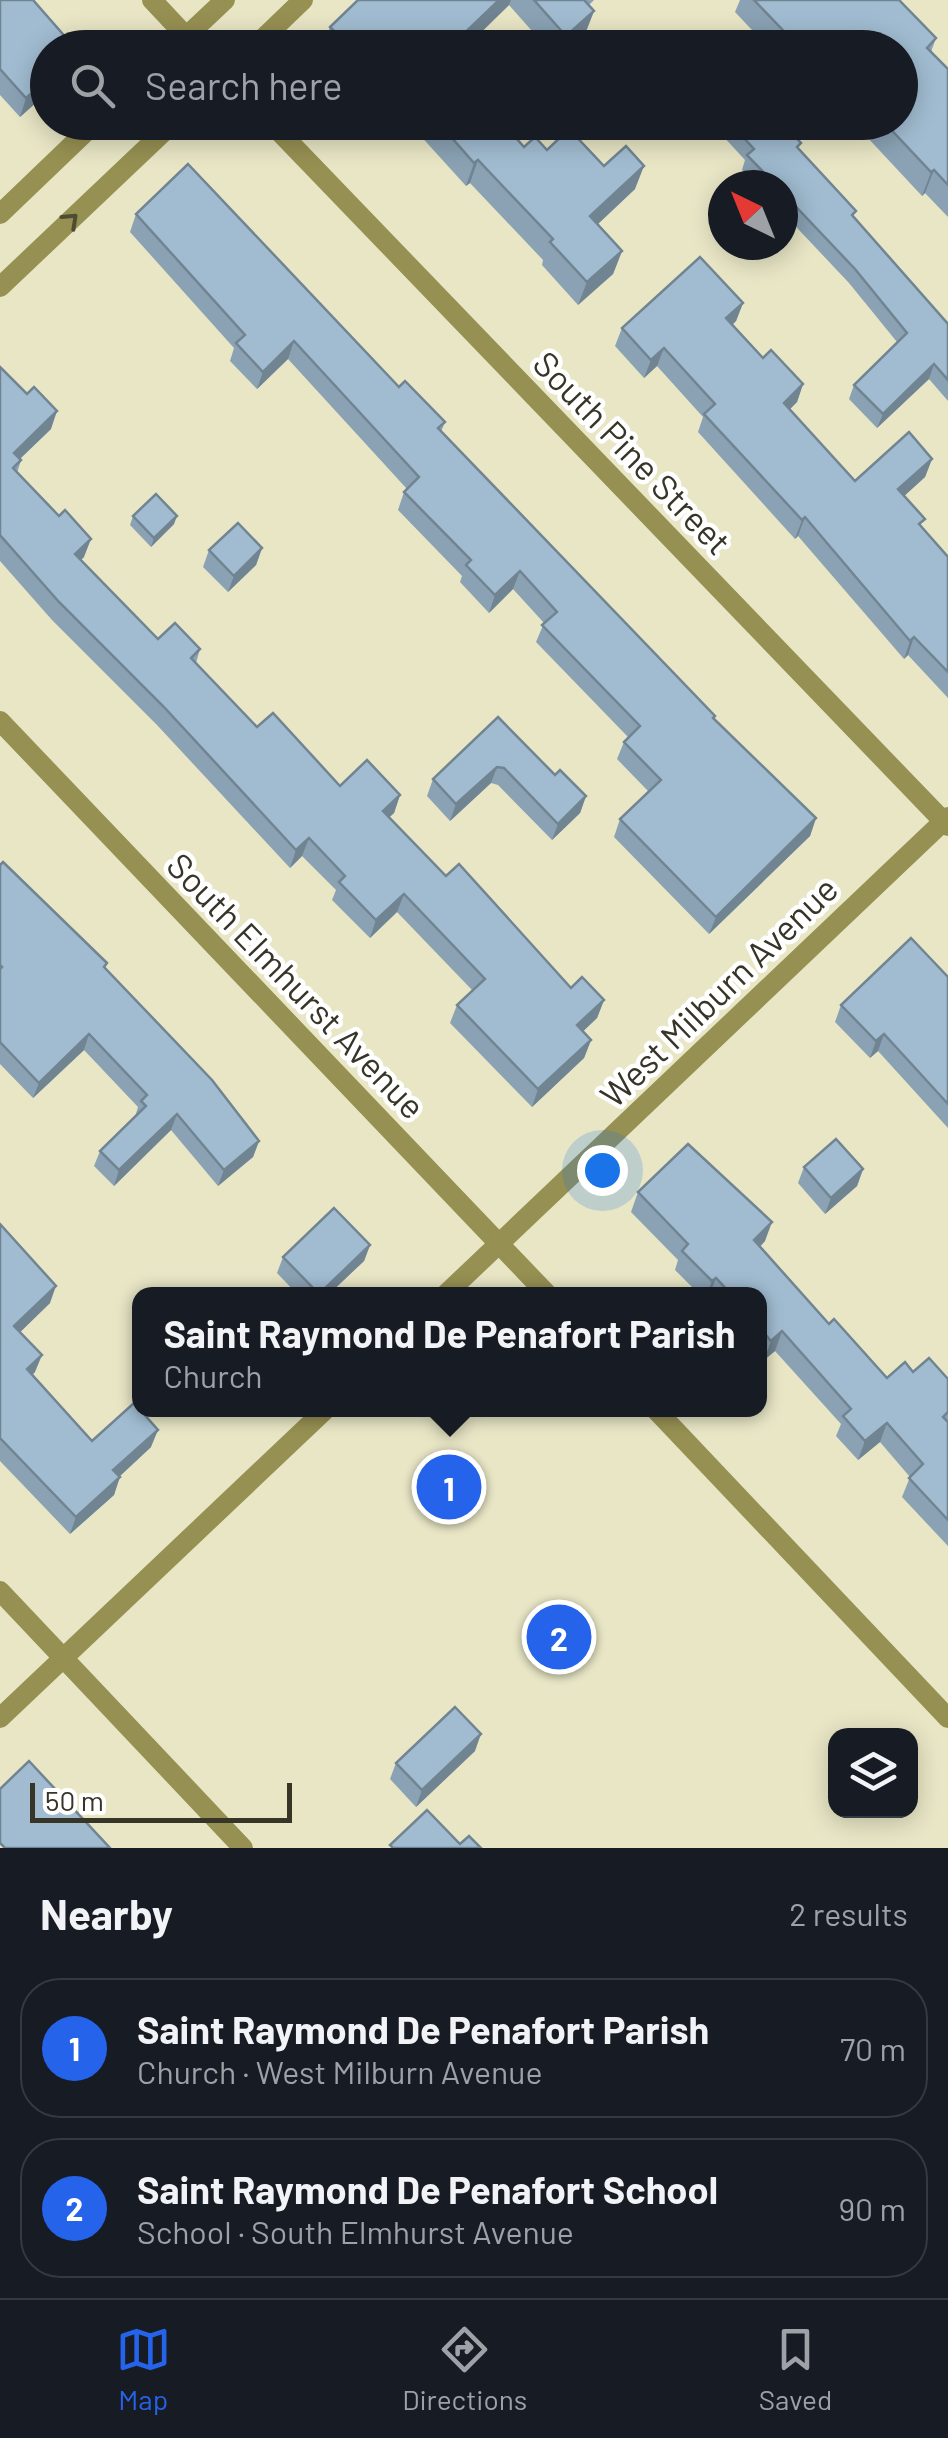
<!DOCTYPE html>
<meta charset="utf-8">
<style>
:root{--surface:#171b24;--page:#242831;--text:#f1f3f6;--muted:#9ea1a6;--line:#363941;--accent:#2563eb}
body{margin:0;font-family:Barlow,sans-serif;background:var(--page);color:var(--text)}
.controls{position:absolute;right:30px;bottom:30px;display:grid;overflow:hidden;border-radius:20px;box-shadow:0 5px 25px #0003}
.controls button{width:90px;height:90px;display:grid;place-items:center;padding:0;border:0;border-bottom:2px solid var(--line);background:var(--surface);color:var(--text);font:50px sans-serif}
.compass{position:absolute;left:708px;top:170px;width:90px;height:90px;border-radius:50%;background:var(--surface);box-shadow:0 5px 25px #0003;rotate:317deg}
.scale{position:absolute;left:30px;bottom:25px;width:262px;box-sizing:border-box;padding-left:10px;border:5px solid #363528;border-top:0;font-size:28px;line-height:35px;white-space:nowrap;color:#363528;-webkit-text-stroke:8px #fff;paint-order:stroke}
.you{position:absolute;left:602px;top:1170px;width:35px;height:35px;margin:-25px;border:8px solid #fff;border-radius:50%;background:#1a73e8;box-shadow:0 0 0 15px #1a73e833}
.badge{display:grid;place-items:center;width:65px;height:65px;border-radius:50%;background:var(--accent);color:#fff;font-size:32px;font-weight:700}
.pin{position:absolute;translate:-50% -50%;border:5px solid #fff;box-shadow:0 2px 10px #0006}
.popup{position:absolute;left:132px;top:1287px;width:635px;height:130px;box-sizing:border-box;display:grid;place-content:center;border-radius:20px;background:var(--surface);filter:drop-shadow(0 2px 8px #0005);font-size:32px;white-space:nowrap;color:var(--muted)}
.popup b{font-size:38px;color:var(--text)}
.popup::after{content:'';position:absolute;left:50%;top:100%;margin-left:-20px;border:20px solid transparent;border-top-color:var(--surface)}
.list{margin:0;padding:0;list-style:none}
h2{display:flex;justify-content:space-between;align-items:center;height:130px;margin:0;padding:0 40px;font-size:42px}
h2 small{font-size:32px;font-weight:400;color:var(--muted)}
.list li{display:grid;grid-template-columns:65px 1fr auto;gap:30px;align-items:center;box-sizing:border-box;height:140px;margin:0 20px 20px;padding:0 20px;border:2px solid var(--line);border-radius:40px}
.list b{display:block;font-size:38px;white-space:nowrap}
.list p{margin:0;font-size:32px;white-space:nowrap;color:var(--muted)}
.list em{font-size:32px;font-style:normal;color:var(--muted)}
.icon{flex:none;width:55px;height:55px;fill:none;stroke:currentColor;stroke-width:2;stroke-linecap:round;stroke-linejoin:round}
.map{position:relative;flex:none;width:948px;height:1848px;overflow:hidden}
.search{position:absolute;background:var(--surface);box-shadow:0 5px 25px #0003;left:30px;right:30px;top:30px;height:110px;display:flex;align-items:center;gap:25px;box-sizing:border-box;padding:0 35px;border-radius:55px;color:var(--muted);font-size:38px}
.sheet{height:450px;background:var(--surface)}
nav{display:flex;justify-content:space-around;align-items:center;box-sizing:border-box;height:140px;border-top:2px solid var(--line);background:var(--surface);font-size:28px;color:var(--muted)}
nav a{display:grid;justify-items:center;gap:5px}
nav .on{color:var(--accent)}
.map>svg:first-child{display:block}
</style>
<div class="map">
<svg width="948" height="1848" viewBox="0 0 948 1848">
<rect width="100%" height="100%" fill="#e8e6c5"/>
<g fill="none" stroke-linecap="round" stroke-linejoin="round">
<g stroke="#969052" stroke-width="20">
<polyline points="152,0 197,48"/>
<polyline points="174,48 225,0"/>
<polyline points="253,48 303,0"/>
<polyline points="270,122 948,826"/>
<polyline points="0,214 96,122"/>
<polyline points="0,287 174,122"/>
<polyline points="0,721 547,1294"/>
<polyline points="446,1294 948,817"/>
<polyline points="656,1410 948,1718"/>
<polyline points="0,1591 243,1848"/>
<polyline points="0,1718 325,1410"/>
</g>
</g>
<g fill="#8aa2b4">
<polygon points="0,0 48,48 48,92 20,117 0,95"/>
<polygon points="358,0 594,0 589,5 594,11 585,34 570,48 547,48 509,5 465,48 323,48 330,27"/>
<polygon points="740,0 899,0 936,38 931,52 948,69 948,217 925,193 922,196 853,122 900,122 900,48 769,48 735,12"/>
<polygon points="408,122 502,122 524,147 547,150 604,166 635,189 598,224 622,251 613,274 578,305 542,265 543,260 470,183 466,186"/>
<polygon points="710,122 781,122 799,148 854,217 948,324 948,401 929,379 877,428 849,399 854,385 897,342 849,283 783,213 783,185 757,185 742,170 745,160"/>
<polygon points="136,214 399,387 445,422 441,432 714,720 816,818 810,836 709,934 614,837 620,819 649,792 617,759 624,742 628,737 536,642 544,623 513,589 489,613 460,582 462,576 398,510 404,492 407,489 288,359 257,389 230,361 234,348 130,232"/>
<polygon points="743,303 736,321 732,325 763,358 803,384 797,402 790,409 855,481 932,459 925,477 904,496 922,528 948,557 948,698 908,655 904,659 798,536 795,539 698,432 703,417 657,366 644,378 615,346 622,328"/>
<polygon points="0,367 27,394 51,429 20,459 21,460 17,473 84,557 81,560 158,639 200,649 196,663 257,727 340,786 400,795 394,813 389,817 446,876 571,988 604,1000 597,1018 583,1031 591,1040 584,1058 532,1107 450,1023 457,1005 473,991 397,912 370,938 332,900 336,890 302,856 290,868 157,725 52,620 0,561"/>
<polygon points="133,516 174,524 151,547 130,525"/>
<polygon points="262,548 256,565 228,592 203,567 209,550"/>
<polygon points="498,717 555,775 586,796 580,813 552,840 498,785 491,783 450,821 427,796 433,779"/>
<polygon points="0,865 106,968 259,1141 253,1157 218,1186 171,1130 114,1186 94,1166 100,1151 135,1117 138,1107 84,1050 33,1098 0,1064"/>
<polygon points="948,977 948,1128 878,1051 870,1058 835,1022 841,1005"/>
<polygon points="804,1167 863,1169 857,1186 825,1214 798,1183"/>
<polygon points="638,1192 765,1241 760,1247 829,1324 887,1378 913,1372 948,1379 948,1546 902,1497 910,1477 880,1442 858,1460 836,1436 841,1424 775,1351 764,1360 759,1354 759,1294 699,1294 675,1270 678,1260 631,1212"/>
<polygon points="0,1224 50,1303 20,1332 35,1372 32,1375 92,1441 151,1447 119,1477 114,1495 70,1534 0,1461"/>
<polygon points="370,1245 364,1261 329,1294 297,1294 277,1273 283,1257"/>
<polygon points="475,1751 416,1807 390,1779 396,1763"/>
</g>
<g fill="#718492">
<polygon points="499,0 511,0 509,5 465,48 449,48"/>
<polygon points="594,11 585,34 570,48 562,48 566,36"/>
<polygon points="48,79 48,92 20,117 26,98"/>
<polygon points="478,160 470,183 466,186 474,163"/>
<polygon points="644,166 635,189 582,239 590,216"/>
<polygon points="934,170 925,193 922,196 931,172"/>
<polygon points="622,251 613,274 578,305 587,282"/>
<polygon points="743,303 736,321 720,337 726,318"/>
<polygon points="294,341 288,359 257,389 263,372"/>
<polygon points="664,348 657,366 644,378 651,360"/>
<polygon points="934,364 929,379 877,428 883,414"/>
<polygon points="803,384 797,402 778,421 784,403"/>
<polygon points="57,411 51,429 7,471 14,453"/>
<polygon points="932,459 925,477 891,508 898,489"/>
<polygon points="177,516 174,524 151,547 154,538"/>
<polygon points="805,517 798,536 795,539 802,520"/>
<polygon points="91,539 84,557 68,571 75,554"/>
<polygon points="262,548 256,565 228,592 234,576"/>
<polygon points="520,571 513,589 489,613 495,595"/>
<polygon points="914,637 908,655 904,659 910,641"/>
<polygon points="497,767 491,783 450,821 456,804"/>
<polygon points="400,795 394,813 377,829 383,811"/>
<polygon points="586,796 580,813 552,840 558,824"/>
<polygon points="816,818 810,836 709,934 716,917"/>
<polygon points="309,838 302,856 290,868 296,850"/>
<polygon points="404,894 397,912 370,938 376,920"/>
<polygon points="604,1000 597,1018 571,1043 577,1025"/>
<polygon points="89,1034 84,1050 33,1098 39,1083"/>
<polygon points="884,1034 878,1051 870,1058 876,1041"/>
<polygon points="591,1040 584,1058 532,1107 538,1089"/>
<polygon points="177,1114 171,1130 114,1186 119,1170"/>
<polygon points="259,1141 253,1157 218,1186 224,1170"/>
<polygon points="863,1169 857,1186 825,1214 831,1198"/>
<polygon points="772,1222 765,1241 747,1259 754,1240"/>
<polygon points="370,1245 364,1261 329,1294 318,1294"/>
<polygon points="716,1278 710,1294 707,1294 712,1281"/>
<polygon points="56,1286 50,1303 8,1344 14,1326"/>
<polygon points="782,1331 775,1351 764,1360 771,1341"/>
<polygon points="42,1355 35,1372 21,1386 27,1369"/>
<polygon points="887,1423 880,1442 858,1460 865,1441"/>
<polygon points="158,1430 151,1447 107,1488 113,1470"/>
<polygon points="120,1477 114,1495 70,1534 76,1517"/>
<polygon points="481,1734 475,1751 416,1807 422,1790"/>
</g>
<g fill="#a1bcd1" stroke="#718492" stroke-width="2.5">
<polygon points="0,0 33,0 75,48 48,48 48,79 26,98 0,69"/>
<polygon points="358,0 499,0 449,48 351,48 330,27"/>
<polygon points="534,0 584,0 594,11 566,36"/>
<polygon points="754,0 899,0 936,38 927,48 948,69 948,185 934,170 931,172 884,122 900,122 900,48 800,48"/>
<polygon points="438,122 502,122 524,147 535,137 547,150 569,129 604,166 626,146 644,166 590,216 622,251 587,282 550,242 553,239 478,160 474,163"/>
<polygon points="729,122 781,122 801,143 797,147 856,211 852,215 948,324 948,380 934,364 883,414 854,385 907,333 855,269 783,193 783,185 776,185 747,155 754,149"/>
<polygon points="188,164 399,387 405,381 445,422 438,428 715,716 713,718 816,818 716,917 620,819 661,780 624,742 640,726 542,625 557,612 520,571 495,595 466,565 471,560 404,492 419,477 294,341 263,372 236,343 245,335 136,214"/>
<polygon points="700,257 743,303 726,318 763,358 771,350 803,384 784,403 855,481 909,432 932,459 898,489 925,519 919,524 948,557 948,672 914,637 910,641 805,517 802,520 704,414 715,404 664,348 651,360 622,328"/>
<polygon points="0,367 27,394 34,387 57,411 14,453 21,460 13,468 59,516 65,510 91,539 75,554 158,639 175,623 200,649 191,658 257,727 273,713 340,786 367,760 400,795 383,811 446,876 459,864 571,988 582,977 604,1000 577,1025 591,1040 538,1089 457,1005 485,979 404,894 376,920 339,882 345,876 309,838 296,850 164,707 59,602 0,535"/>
<polygon points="156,494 177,516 154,538 133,516"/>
<polygon points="238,523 262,548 234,576 209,550"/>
<polygon points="498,717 555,775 560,770 586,796 558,824 504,768 497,767 456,804 433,779"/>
<polygon points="3,862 107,963 104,967 212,1080 259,1141 224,1170 177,1114 119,1170 100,1151 146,1106 141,1101 147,1095 89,1034 39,1083 0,1042 0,969 2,967 0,965 0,865"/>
<polygon points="911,938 948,977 948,1104 884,1034 876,1041 841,1005"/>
<polygon points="836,1139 863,1169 831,1198 804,1167"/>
<polygon points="688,1144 772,1222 754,1240 829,1324 834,1319 887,1378 905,1362 913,1372 929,1358 948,1379 948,1412 943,1417 948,1422 948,1520 909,1478 923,1464 887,1423 865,1441 843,1416 851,1409 782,1331 771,1341 759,1327 759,1294 731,1294 716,1278 712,1281 682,1251 688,1244 638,1192"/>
<polygon points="334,1208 370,1245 319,1294 283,1257"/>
<polygon points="0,1224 56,1286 14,1326 42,1355 27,1369 92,1441 134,1403 158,1430 113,1470 120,1477 76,1517 0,1438"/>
<polygon points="455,1707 481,1734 422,1790 396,1763"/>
<polygon points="29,1761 110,1848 5,1848 0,1843 0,1789"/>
<polygon points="427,1810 460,1844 469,1836 481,1848 393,1848 390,1845"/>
</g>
<defs><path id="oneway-chevron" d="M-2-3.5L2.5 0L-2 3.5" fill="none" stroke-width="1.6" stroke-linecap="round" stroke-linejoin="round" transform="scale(2.5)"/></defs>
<use stroke="#4e4c32" href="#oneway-chevron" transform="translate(71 220) rotate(-43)"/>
<g text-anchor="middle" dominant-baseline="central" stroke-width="9" stroke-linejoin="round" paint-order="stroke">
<g font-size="35" fill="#363528" stroke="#fff">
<text transform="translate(633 452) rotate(46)">South Pine Street</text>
<text transform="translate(297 985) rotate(46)">South Elmhurst Avenue</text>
<text transform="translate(718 991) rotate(-44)">West Milburn Avenue</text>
</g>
</g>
</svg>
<div class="controls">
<button><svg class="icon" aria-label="layers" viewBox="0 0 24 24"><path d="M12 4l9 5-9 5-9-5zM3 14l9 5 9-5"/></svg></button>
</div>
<svg class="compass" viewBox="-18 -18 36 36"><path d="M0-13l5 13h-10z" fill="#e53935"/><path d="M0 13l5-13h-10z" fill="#9ea1a6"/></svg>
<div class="scale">50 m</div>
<div class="you"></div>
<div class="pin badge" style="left:449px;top:1487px">1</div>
<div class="popup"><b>Saint Raymond De Penafort Parish</b>Church</div>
<div class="pin badge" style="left:559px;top:1637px">2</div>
<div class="search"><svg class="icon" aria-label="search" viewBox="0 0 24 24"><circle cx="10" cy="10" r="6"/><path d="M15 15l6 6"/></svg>Search here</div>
</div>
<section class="sheet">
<h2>Nearby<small>2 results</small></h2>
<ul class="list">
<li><span class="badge">1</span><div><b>Saint Raymond De Penafort Parish</b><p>Church · West Milburn Avenue</p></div><em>70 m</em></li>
<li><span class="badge">2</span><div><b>Saint Raymond De Penafort School</b><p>School · South Elmhurst Avenue</p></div><em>90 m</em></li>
</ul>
</section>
<nav>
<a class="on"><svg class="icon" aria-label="map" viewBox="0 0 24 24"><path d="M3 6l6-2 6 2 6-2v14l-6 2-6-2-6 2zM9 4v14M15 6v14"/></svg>Map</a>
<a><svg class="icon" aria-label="directions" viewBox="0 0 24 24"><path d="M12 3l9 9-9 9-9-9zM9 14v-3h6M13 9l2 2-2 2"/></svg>Directions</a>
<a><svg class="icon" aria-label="saved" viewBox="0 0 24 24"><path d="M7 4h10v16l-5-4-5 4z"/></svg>Saved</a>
</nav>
